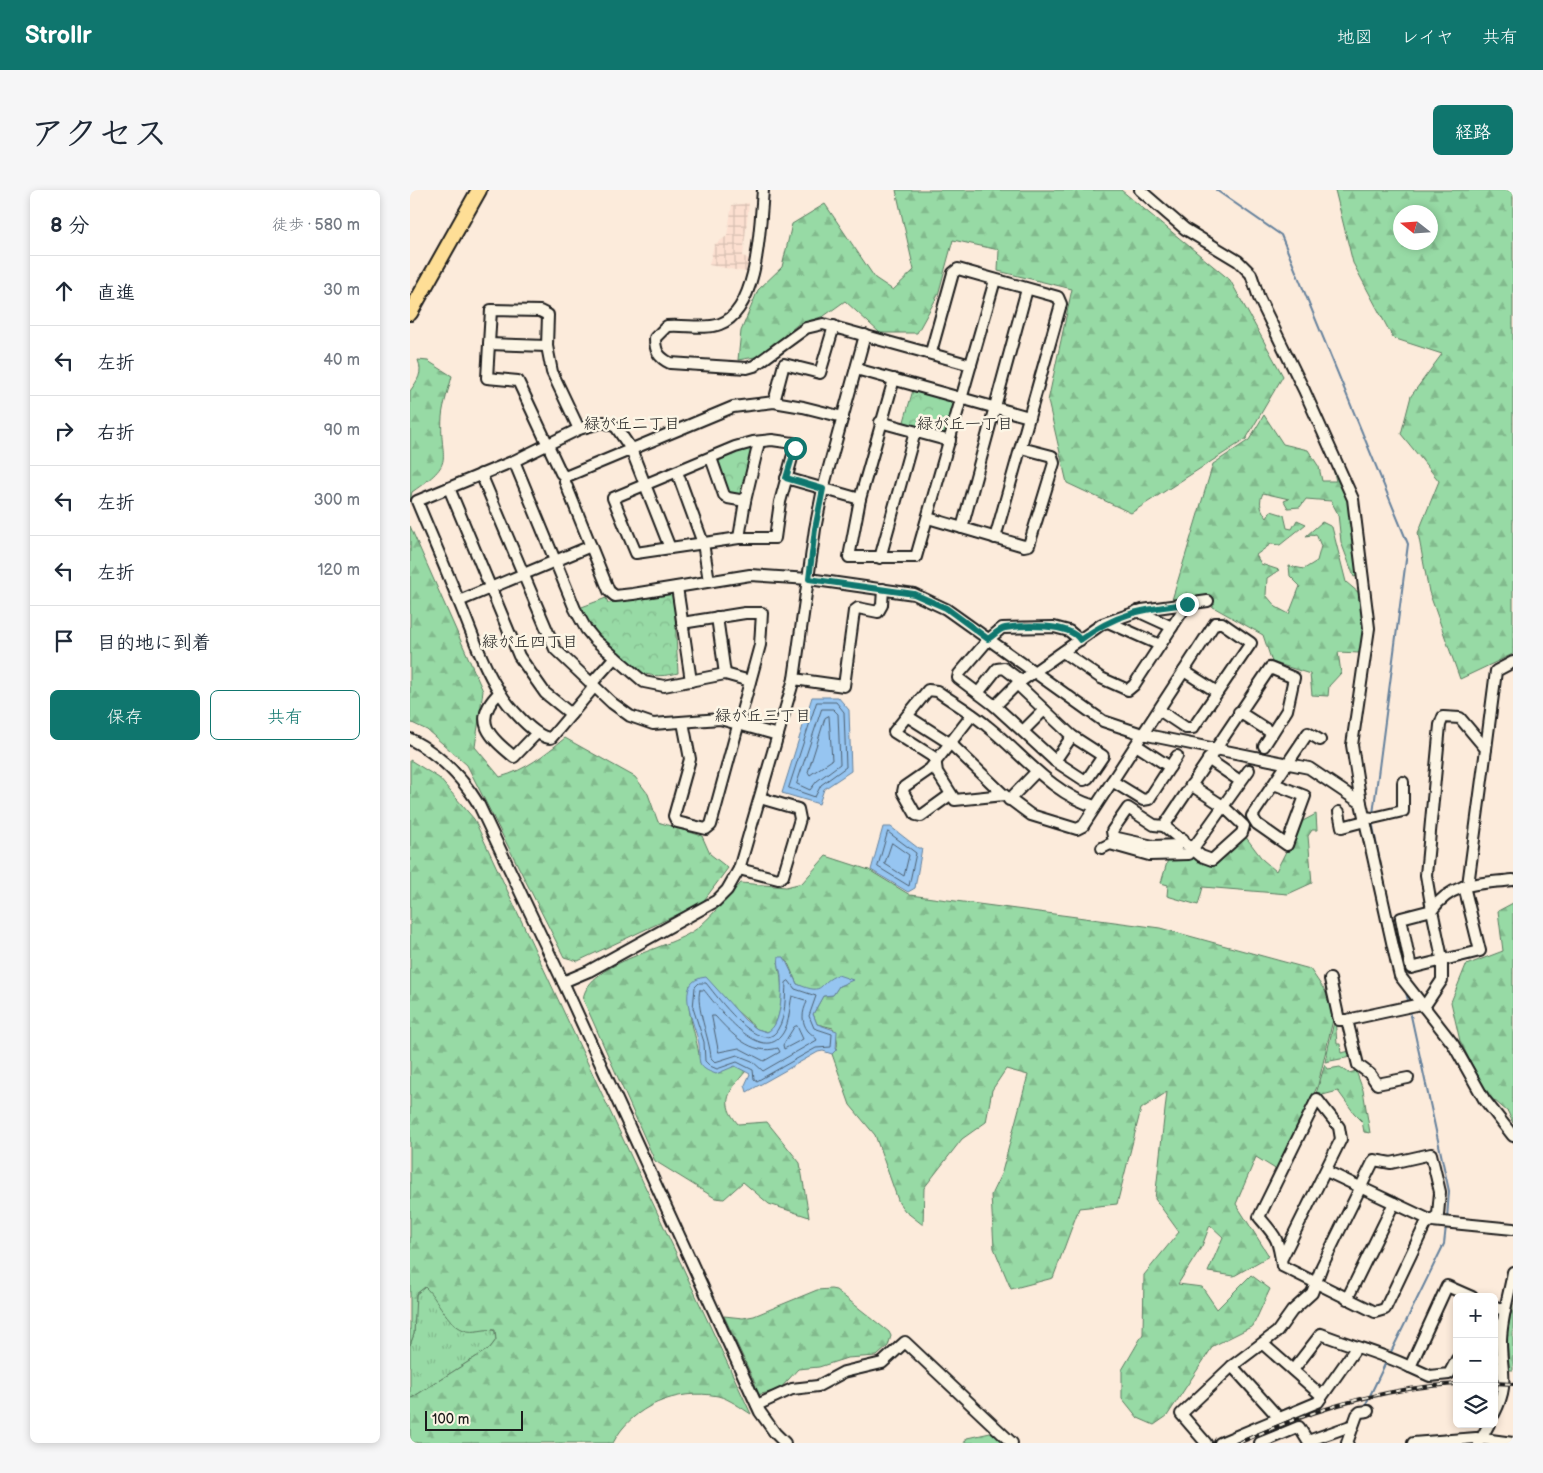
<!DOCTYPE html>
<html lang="ja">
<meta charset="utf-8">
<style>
:root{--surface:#fff;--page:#f6f6f7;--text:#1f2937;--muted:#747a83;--line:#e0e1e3;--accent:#0f766e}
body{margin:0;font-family:"Balsamiq Sans","Klee One",sans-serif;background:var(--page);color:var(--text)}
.controls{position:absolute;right:15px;bottom:15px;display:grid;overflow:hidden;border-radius:8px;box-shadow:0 2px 8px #0003}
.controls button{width:45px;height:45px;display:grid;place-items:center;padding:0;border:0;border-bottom:1px solid var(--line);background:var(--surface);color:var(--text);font:25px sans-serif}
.compass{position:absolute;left:983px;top:15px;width:45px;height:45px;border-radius:50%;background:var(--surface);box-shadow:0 2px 8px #0003;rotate:287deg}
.scale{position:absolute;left:15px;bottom:12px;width:98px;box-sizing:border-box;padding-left:5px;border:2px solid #1c1c1c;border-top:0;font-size:14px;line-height:18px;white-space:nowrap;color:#1c1c1c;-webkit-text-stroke:4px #fcf5e5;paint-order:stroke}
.stop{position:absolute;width:15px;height:15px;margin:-11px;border:4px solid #0f766e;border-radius:50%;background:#fff}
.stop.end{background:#0f766e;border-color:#fff;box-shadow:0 1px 5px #0008}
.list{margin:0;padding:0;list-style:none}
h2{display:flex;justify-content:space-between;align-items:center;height:65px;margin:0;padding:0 20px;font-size:21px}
h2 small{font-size:16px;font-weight:400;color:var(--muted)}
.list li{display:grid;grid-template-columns:32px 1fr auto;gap:15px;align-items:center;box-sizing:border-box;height:70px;padding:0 20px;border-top:1px solid var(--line)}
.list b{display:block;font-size:19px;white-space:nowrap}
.list em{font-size:16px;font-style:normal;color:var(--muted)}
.actions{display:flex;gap:10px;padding:15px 20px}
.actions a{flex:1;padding:11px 0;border:1px solid var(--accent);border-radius:8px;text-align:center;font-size:18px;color:var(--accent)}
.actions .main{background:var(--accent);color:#fff}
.icon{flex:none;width:28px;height:28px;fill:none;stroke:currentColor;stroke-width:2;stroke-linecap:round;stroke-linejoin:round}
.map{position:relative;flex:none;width:1103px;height:1253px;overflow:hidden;border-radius:8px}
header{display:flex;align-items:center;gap:30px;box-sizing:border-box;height:70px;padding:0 25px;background:var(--accent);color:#fff}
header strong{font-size:24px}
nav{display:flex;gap:28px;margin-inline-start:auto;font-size:18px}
.intro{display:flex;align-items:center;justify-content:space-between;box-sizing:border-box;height:120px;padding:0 30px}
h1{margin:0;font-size:35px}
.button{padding:12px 22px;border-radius:8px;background:var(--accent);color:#fff;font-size:18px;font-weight:700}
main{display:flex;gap:30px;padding:0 30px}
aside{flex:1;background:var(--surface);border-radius:8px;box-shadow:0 2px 8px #0003}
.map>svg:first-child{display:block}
</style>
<header>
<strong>Strollr</strong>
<nav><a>地図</a><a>レイヤ</a><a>共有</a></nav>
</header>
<div class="intro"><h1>アクセス</h1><a class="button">経路</a></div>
<main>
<aside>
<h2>8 分<small>徒歩 · 580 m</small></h2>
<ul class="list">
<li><svg class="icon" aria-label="ahead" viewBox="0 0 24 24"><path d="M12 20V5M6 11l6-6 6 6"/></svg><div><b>直進</b></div><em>30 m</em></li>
<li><svg class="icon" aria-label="left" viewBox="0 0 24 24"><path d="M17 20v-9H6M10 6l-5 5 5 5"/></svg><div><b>左折</b></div><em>40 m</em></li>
<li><svg class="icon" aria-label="right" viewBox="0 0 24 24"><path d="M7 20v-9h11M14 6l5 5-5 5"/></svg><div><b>右折</b></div><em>90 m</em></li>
<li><svg class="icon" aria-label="left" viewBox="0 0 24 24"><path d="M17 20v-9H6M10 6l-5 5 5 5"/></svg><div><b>左折</b></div><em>300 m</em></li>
<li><svg class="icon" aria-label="left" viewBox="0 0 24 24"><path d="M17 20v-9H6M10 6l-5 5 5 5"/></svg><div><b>左折</b></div><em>120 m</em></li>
<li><svg class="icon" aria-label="arrive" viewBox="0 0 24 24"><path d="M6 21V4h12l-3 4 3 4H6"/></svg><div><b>目的地に到着</b></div></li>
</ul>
<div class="actions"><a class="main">保存</a><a>共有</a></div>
</aside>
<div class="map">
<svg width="1103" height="1253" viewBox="0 0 1103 1253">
<defs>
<pattern id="industrial-grid" width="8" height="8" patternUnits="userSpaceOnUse" patternTransform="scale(1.25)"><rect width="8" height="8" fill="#fcdfd0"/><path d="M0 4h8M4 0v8" fill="none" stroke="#d7bfb2"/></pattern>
<pattern id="grass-tufts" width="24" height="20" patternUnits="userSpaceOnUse" patternTransform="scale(1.25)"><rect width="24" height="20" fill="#97daa5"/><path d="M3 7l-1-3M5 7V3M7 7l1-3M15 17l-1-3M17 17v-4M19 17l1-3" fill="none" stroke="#82ba8d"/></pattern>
<pattern id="forest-firs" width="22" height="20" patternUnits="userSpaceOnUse" patternTransform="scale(1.25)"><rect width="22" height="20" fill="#97daa5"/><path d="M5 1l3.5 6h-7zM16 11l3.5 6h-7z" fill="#82ba8d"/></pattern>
<pattern id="park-crowns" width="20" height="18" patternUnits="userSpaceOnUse" patternTransform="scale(1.25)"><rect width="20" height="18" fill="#97daa5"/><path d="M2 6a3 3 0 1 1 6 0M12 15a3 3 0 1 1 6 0" fill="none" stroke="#82ba8d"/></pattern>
</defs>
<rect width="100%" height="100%" fill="#fcebdb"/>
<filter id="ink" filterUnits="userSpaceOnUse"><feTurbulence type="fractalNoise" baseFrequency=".02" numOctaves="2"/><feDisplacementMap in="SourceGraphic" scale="10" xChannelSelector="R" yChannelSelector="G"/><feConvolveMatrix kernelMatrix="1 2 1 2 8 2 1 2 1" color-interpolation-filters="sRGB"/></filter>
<g filter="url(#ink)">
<polygon fill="url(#industrial-grid)" points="339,13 333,66 344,71 341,83 299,75 304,55 317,46 322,15"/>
<g fill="url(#grass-tufts)" stroke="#5a7b60">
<polygon points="925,827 927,854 930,854 931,863 940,861 941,867 915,872"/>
<polygon points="15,1097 66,1141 76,1138 85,1141 86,1150 80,1158 0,1209 0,1155 4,1144 4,1113 6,1104"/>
<polygon points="1103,1113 1103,1180 1099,1180 1097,1144"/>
</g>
<g fill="url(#forest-firs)" stroke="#5a7b60" fill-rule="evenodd">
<polygon points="486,0 711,0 820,90 873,186 836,249 721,323 657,293 638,211 662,99 588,81 589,60 543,50 528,105 507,143 470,143 435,111 414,126 387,135 351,166 328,170 331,141 348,100 372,77 382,34 415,14 465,88 483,100 504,80"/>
<path d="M925 0H1103V464L1050 489 1019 402 1008 343 1029 291 991 244 1001 206 1032 164 983 148 943 73ZM991 22H1021V52H991Z"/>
<path d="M8 170 18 171 42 186C39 199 33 214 32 227 29 273 48 270 2 302L0 311V201C8 190 13 183 8 170Z"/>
<path d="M854 225 873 254 898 260 909 277 912 291H926L921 270 939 311 949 385 944 387 931 352 928 324 921 311 896 309 890 317 878 318 874 311 879 309 853 303C848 313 851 320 857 328L861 321 874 325 877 338 882 339 887 330 896 334 870 355 861 354 846 365 851 374 869 380 857 388 856 405 866 417 879 424 890 396 880 386 879 376 894 379 907 371 911 356 906 344 896 346 912 332 922 337 936 392 949 403 954 440 949 463 928 462 931 483 919 496 918 506 902 505 900 484 862 472 853 445 803 417 801 406 762 410 803 274 839 250Z"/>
<path d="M0 336 73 501 65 557 90 587C116 580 134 565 155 548L225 587 238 604 248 632 292 646 300 664 318 678 292 713 168 771 154 767 57 575 17 540 0 532Z"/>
<path d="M0 570 29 588 64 629 341 1224C331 1218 320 1209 308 1206 267 1198 222 1216 203 1253H0V1209L80 1158 86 1150 85 1140C74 1138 64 1144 54 1140 37 1134 28 1109 15 1097L6 1104 4 1144 0 1155Z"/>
<polygon points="906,624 907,640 902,640 898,646 902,693 878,704 793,697 788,715 757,706 758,695 751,693 758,669 778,669 784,664 805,674 835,646 853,670 866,681 891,632"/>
<path d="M416 666 459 680 500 705 750 738 900 779 915 801 924 825 908 895 867 980 846 967 826 1014 859 1066 824 1086 798 1082 813 1047 800 1035 792 1056 768 1094 792 1097 807 1119 841 1085 860 1099 843 1136 803 1156 757 1226 744 1235 728 1228 712 1208V1180L733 1144 734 1085 769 1042 745 1009 757 902 731 919 707 1014 669 1018 643 1088 601 1099 584 1058 581 1005 592 982 618 885 596 879 582 900 576 932 552 949 514 998 513 1035 495 1021 489 1013 465 945 440 915 422 864C431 856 427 848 423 838L407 834 403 824 413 806 423 805 429 796 442 790 424 787 410 800H400L387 794 377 771 368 772C373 792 374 822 362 840L357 842 347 839 318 813 280 795C274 820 288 847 290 873L325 876 336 881C319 901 309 912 328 934L357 932 390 973 399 1027 359 1014 333 992 314 1009 305 1008 245 971 173 809C179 770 261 760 289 737 304 724 317 707 331 693L376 697 392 693Z"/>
<polygon points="1103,713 1103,933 1098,922 1077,904 1050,851 1041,812 1056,775 1093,761 1088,721"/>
<polygon points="915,874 918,879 930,877 939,883 946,881 953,900 960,943 954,942 952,931 944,923 928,901 905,907"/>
<polygon points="421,1099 426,1100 479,1142 481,1146 478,1156 467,1166 437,1168 409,1177 388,1179 369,1200 347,1205 345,1193 314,1126 333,1128 344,1126 407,1100"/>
<polygon points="585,1242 597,1253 554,1253 557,1248"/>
</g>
<g fill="url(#park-crowns)" stroke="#5a7b60">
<polygon points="503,200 545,212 547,214 538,245 493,235"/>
<polygon points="344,254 333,304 320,306 305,269"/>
<path d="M259 403 264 406 268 483C228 493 219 474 190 450 189 444 174 426 169 418L196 408 198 413Z"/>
</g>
<g fill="#96c5f1" stroke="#65819c">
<polygon points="402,507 428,507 439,520 441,581 414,599 409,614 372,603"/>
<polygon points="473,637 481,637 508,658 512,658 505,698 498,702 461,680"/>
<path d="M369 767H374L387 794C417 807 407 792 428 785L443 790 429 796 423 805 413 806 403 824 407 834 427 841 426 860 422 864 413 861 408 862 337 902 335 895 340 884 325 876 306 884C301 882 293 880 290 873 288 868 290 859 289 854 285 834 262 790 296 787L335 830 347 839 357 842C372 836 372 801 371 787 371 780 367 775 369 767Z"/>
</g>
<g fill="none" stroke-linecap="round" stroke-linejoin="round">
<g stroke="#4d6071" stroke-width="1">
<polygon points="407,512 426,512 434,522 436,577 411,595 405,607 379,598"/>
<polygon points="412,519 423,519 428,524 430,574 407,591 400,600 387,594"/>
<polygon points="419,526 422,570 400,585 398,582 415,528"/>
<polygon points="478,642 506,663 499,696 468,677"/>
<polygon points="482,653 499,665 494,686 475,674"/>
<path d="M379 791 385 799 406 806 399 826 404 838 422 844 421 857 406 858 347 891 344 889 343 880 327 872 307 879 300 876 295 871 294 852 283 818 285 797 289 793H296C306 805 352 869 368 839 376 826 375 808 376 793Z"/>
<path d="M290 800H294C307 816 352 877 373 843 380 832 379 818 382 806L395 810 397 812C392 822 391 832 398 841 402 845 405 846 407 850L353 881 342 871 327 865 305 872 301 868C300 849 285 816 290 800Z"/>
<path d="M302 826H305C322 844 341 866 368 858L370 862 354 871 329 858 309 862Z"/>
<polygon points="387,836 393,849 374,859 373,855 384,837"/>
</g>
<g stroke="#65819c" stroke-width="2">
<polyline points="806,0 871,45 998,354 963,624"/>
<polyline points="962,631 975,698"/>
<polyline points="995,799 999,814"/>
<polyline points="1000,821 1039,1001 1037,1029"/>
<polyline points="980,1164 1034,1054 1036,1036"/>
<polyline points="954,1218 977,1170"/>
</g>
<g stroke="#1c1c1c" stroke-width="14">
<g id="minor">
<path d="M353 0C350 34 349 120 310 134 295 140 273 134 257 136L245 148C245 161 248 167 260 173L337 178 344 176 396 138 413 134 561 175"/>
<polyline points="730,0 775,39 828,71 841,84 849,108 894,200 943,309 959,438 942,555 951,613 986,770 990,786 1043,854 1074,909 1103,946"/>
<polyline points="79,154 137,156"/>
<polyline points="521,162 543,83 548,79 648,107 651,114 585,348"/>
<polyline points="446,179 619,227"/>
<polyline points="484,189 450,309 439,367 506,367 585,90"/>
<polyline points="364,212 374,174 410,183 424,136"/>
<polyline points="433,227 393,217 364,212 323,217 155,287 155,292 199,401 205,406 223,404 340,385 399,389 504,404 536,419 693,531 732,544 899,578 951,613"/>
<polyline points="470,232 540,251"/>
<polygon points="362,250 383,253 385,257 370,312 365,348 329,348 226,363 203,308 325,257 343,252"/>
<polyline points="301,268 314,305 318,308 335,311"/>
<polyline points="104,271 165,419 176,439 185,450 234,492 254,496 315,484 340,491"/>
<polyline points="267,282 293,353 299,391"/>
<polyline points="71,284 145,459 202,513 220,526 243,534 310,529 368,545"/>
<polyline points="155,287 151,283 108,191 77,188 81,120 130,121 138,125 137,156 142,182 169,239"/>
<polyline points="376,288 450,309"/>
<polyline points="39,298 109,466 135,503 161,524"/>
<polyline points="518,328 614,356 619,355 644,273 642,266 611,258"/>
<polyline points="552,338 617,99"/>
<polyline points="329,348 335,311 349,252"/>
<polyline points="470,368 505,242"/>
<polyline points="267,397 281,491"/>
<polyline points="49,411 181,356"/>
<polyline points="727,421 762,437"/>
<polyline points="307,427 315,484"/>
<polyline points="698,432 750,455"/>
<polyline points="272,433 335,423 352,423 350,455 301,635 296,639 267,632 264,626 280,569 273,532"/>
<polyline points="653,462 691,488 718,500 724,495 777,414"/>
<polyline points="774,481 807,502"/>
<polyline points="384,489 434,496 444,421 448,418 468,422 472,415 473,399"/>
<polyline points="181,494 205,467"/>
<polyline points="607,494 662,546 693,566 678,588 674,590 645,571 585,516 548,488 549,484 579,449 592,438 644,437 659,441 670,450"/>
<path d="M184 497 141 548C125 548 97 515 89 501 72 474 62 443 50 414 36 379 21 345 7 311L104 271 169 239 194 232 206 237 221 259 260 358"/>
<path d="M89 503C61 531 80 547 104 567L127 543"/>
<polyline points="568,503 587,479 594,478 611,491"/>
<polyline points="585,516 607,494 692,434 732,420 798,411"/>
<polyline points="829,522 862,543"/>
<polyline points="497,526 541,554 594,605"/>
<polyline points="613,541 634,520"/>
<path d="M0 549C29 564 52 587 69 615L153 792 350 1222 365 1243 375 1253"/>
<polyline points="726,555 760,577"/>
<polyline points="1076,559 1086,481 1103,472"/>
<polyline points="798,569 830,591"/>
<polyline points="645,571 662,546"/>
<polyline points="702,591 733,610 739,609 767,566"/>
<polyline points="864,594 895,606 877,655 847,634 842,626 898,543 910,550"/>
<polyline points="540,605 511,626 506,625 493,602 494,597 520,579 562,525"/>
<polyline points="599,610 626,582"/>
<path d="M685 616C644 606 609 561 577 536 562 523 543 512 527 501L518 500 484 542 525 568 527 582 545 610 594 605 621 625 667 639 673 636 805 433H812L841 453 783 538H776L749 520"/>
<polyline points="929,622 932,637 955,631"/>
<polyline points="954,627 963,628 993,621 993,592"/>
<polyline points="754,636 791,666 802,670 832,643 834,636 813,616 781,595"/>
<polyline points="773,649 769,655 743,656 703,647 702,641 718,618 744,635 754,636 860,478 884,488 877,520 854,556"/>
<polyline points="692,658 700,654 739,665 779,664 839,580"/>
<polyline points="329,679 368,689 373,686 390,629 388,619 350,608"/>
<polyline points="1054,696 1070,761 1001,778 991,728 1022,720 1016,685 1030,535 1033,527 1050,528 1076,559 1058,695"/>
<polyline points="920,789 929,830 937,830 948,875 960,884 967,894 998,888"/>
<polyline points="153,792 179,781 306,711 317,700 329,679 384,489 405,339 413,299 455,145"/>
<path d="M1014 817 1032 790V768L1022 720C1043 691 1070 694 1103 690"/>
<polyline points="937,830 1011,814"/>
<polyline points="916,981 1022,1031 1103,1039"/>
<polyline points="937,1109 984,1013"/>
<polyline points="1084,1116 1095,1121"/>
<polyline points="853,1154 912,1206"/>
<polyline points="1047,1169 1039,1184 1020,1186 1000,1177 1037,1096 1062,1107"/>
<polyline points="822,1176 869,1228"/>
<path d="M883 1180 911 1144C941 1156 971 1163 1000 1177"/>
<polyline points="347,1215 382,1199 408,1196 434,1182 472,1173 495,1152 602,1253"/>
<path d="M1084 1224C1100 1193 1091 1183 1091 1152 1091 1128 1099 1106 1103 1082"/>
<polyline points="898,1251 943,1235"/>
<path d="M796 1253 771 1224 822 1176 867 1142 882 1121 902 1103 912 1076 964 970 981 973 1021 964 1030 1002 1028 1025 1015 1035 975 1119 965 1122 872 1076C868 1048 867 1048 849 1027L907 909 929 937 931 949 871 1070"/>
<polyline points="810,1253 908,1212 946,1158"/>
<polyline points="850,1253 889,1237 899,1253"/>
<polyline points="937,1253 947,1225 950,1222 958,1221"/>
<polyline points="1003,1253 1066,1248 1103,1253"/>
<polyline points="1069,1253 1079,1234"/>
</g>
</g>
<g stroke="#1c1c1c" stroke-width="18">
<polyline id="highway" points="0,123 69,0"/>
</g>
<use href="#minor" stroke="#fcf5e5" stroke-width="10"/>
<use href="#highway" stroke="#fede96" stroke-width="14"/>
<g stroke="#1c1c1c" stroke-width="4">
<g id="rail">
<polyline points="1084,1193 1103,1194"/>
<path d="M829 1253C898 1221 970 1198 1047 1194"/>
</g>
</g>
<use href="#rail" stroke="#fcf5e5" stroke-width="2" stroke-dasharray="5.5" stroke-linecap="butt"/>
</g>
</g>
<g fill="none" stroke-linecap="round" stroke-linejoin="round" filter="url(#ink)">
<path stroke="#0f766e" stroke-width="6" d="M385 258 376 288 413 299 405 339 399 389 504 404 536 418 578 449C583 446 589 439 595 438 613 435 660 433 670 450 707 423 733 419 777 414"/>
</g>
<g text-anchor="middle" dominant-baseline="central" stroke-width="5" stroke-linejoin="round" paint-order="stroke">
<g font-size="16" fill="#1c1c1c" stroke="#fcf5e5">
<text x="222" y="234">緑が丘二丁目</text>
<text x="555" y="234">緑が丘一丁目</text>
<text x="120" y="452">緑が丘四丁目</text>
<text x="353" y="526">緑が丘三丁目</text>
</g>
</g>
</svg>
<div class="controls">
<button>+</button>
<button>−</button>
<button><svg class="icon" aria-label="layers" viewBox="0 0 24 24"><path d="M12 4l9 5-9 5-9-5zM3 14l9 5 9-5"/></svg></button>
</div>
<svg class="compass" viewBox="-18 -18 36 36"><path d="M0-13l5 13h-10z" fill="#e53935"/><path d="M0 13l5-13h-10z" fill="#747a83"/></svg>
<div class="scale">100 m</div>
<div class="stop" style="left:385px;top:258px"></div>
<div class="stop end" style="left:777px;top:414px"></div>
</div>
</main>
